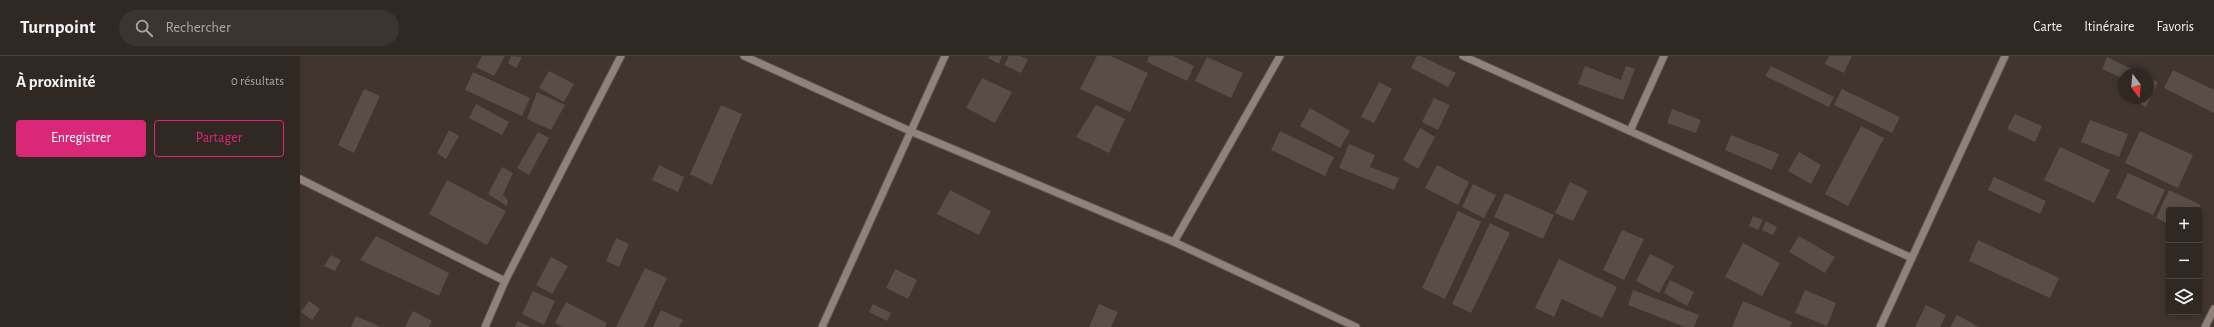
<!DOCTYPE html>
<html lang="fr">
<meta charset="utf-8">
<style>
:root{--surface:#302823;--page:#3c3430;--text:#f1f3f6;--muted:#a8a6a6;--line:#4b4441;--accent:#db2777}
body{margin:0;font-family:"Alegreya Sans",sans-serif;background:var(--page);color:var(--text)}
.controls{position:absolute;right:12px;bottom:12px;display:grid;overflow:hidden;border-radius:4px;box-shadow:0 2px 6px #0003}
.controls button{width:36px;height:36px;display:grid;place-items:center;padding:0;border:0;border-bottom:1px solid var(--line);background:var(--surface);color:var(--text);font:20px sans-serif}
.compass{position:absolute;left:1818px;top:12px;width:36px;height:36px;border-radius:50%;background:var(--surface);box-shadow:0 2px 6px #0003;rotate:164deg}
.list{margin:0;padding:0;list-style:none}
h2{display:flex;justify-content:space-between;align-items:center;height:52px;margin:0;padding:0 16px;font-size:17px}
h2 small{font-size:13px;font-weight:400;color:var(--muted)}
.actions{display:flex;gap:8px;padding:12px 16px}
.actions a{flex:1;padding:9px 0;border:1px solid var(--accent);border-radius:4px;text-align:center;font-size:14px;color:var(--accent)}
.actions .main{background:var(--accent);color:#fff}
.icon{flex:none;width:22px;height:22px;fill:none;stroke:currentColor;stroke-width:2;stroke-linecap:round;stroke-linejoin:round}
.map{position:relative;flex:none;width:1914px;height:271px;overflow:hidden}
header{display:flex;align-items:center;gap:24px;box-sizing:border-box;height:56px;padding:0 20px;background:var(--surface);border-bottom:1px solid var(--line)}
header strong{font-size:19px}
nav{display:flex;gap:22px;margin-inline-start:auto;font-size:14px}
.search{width:280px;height:36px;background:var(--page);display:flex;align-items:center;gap:10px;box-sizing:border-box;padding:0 14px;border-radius:22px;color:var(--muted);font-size:15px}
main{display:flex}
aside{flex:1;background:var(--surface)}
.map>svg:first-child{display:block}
</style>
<header>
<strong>Turnpoint</strong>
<div class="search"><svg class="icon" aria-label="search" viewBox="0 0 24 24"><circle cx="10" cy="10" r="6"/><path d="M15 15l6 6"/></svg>Rechercher</div>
<nav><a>Carte</a><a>Itinéraire</a><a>Favoris</a></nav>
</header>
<main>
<aside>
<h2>À proximité<small>0 résultats</small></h2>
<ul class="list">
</ul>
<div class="actions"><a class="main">Enregistrer</a><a>Partager</a></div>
</aside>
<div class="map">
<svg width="1914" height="271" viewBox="0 0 1914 271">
<rect width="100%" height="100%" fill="#40352f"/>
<g fill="#594d47">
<polygon points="182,0 205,0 194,20 176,11"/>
<polygon points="211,0 222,1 216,12 208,7"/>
<polygon points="689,0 702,0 699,8 688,2"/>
<polygon points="709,0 720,0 728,3 721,17 704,9"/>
<polygon points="797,0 811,0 848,17 830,56 780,33"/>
<polygon points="849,0 873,0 894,10 887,25 847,6"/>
<polygon points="1117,0 1121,0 1156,17 1148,31 1111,12"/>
<polygon points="1529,0 1552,0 1544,17 1525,8"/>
<polygon points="907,1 943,17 931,42 895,25"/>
<polygon points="1807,1 1842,18 1824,18 1824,23 1802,13"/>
<polygon points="1285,10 1321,24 1326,10 1335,13 1323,44 1278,28"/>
<polygon points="1471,10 1534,41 1529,51 1465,20"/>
<polygon points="1873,14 1914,34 1914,57 1864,32"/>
<polygon points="249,15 274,28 264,46 239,32"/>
<polygon points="173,16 230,42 222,60 165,34"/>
<polygon points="1848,21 1858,26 1846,51 1835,45 1837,42 1848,42"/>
<polygon points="682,22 712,36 695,67 666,52"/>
<polygon points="1079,26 1092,33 1074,67 1061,61"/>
<polygon points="64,33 80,40 54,97 38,89"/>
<polygon points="1542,33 1600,61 1592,77 1534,49"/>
<polygon points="237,36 265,49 251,74 227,63"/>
<polygon points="1134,42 1150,49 1138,74 1122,66"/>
<polygon points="176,48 209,66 202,79 169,62"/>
<polygon points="421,49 442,58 412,129 390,118"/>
<polygon points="796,49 825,63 809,97 776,81"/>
<polygon points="1010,52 1050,75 1040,92 1000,70"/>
<polygon points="1372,53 1401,64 1396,77 1367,67"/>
<polygon points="1715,58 1742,70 1735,86 1707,73"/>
<polygon points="1790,64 1828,78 1819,101 1781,86"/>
<polygon points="1561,70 1584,82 1548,150 1525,138"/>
<polygon points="1120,72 1135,81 1118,113 1103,104"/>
<polygon points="149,74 159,80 146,103 137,97"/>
<polygon points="980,75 1034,101 1025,120 971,94"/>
<polygon points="1840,75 1893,99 1878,132 1825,107"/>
<polygon points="238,76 249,82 229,119 217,112"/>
<polygon points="1431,79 1479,98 1472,114 1425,94"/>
<polygon points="1049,88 1075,99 1070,111 1099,122 1094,134 1039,112"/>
<polygon points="1760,91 1810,114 1794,147 1744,124"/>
<polygon points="1499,96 1521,109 1511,128 1488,115"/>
<polygon points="359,109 384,121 378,136 352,124"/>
<polygon points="1137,109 1169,126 1158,149 1125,132"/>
<polygon points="202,111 213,117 203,139 208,145 207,150 188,138"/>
<polygon points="1828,117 1865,134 1853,159 1816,142"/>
<polygon points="1694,121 1746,145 1740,158 1688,134"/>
<polygon points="147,124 206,155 187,189 129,158"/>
<polygon points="1270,126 1288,135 1273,165 1255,157"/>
<polygon points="1173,128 1196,139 1184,162 1162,151"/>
<polygon points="650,134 691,155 679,179 637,158"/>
<polygon points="1869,134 1901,149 1898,154 1869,154 1869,168 1856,162"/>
<polygon points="1205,137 1254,159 1243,183 1194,161"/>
<polygon points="1158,155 1181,166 1145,243 1122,232"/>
<polygon points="1453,160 1463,164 1458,174 1449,170"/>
<polygon points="1466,165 1477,171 1473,179 1462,174"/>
<polygon points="1190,167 1210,177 1171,257 1152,248"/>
<polygon points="1322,174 1344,183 1324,224 1303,214"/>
<polygon points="76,180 149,217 139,240 60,204"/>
<polygon points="1499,180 1535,201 1525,217 1489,196"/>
<polygon points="316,182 329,188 319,211 306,205"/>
<polygon points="1678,184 1759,222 1750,242 1669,205"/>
<polygon points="1443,187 1480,207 1462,240 1425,221"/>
<polygon points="1350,198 1374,210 1359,237 1336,225"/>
<polygon points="31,199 41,204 35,215 24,210"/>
<polygon points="251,201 268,210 252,238 236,229"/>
<polygon points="1259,203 1317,231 1302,262 1262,243 1254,261 1235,252"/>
<polygon points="345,212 367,222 344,271 316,271"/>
<polygon points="595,213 617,224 608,243 586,232"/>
<polygon points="1370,224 1394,236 1387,250 1364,237"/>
<polygon points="1333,234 1399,259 1394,271 1385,271 1328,249"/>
<polygon points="1505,234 1536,247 1527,270 1495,257"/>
<polygon points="233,235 255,245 244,269 222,258"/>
<polygon points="9,245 20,253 12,264 1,256"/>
<polygon points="1443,245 1492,266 1490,271 1432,271"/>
<polygon points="266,246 307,267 305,271 263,271 255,267"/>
<polygon points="573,248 591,257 587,265 569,256"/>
<polygon points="799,248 818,256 811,271 789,271"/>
<polygon points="1626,249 1646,259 1640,271 1615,271"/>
<polygon points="361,254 383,264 379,271 353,271"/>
<polygon points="113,255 132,265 129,271 105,271"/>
<polygon points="1657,259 1679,271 1650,271"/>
<polygon points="56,260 81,271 51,271"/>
<polygon points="218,265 231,271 215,271"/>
</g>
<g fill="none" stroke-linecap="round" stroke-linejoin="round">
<g stroke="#5d534e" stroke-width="9">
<g id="minor">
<polyline points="444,0 610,75 874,186 1056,271"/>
<polyline points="1163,0 1612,202"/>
<polyline points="1330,75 1364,0"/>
<polyline points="0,123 205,225"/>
<polyline points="874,186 980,0"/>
<polyline points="185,271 205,225 321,0"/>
<polyline points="522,271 645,0"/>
<polyline points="1580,271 1705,0"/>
<polyline points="1905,271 1914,253"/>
</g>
</g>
<use href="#minor" stroke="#90827b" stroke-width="7"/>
</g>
</svg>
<div class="controls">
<button>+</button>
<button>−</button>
<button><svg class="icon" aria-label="layers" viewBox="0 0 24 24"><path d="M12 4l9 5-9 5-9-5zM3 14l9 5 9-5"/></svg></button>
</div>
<svg class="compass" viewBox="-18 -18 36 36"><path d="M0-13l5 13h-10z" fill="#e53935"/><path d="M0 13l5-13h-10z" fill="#a8a6a6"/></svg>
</div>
</main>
